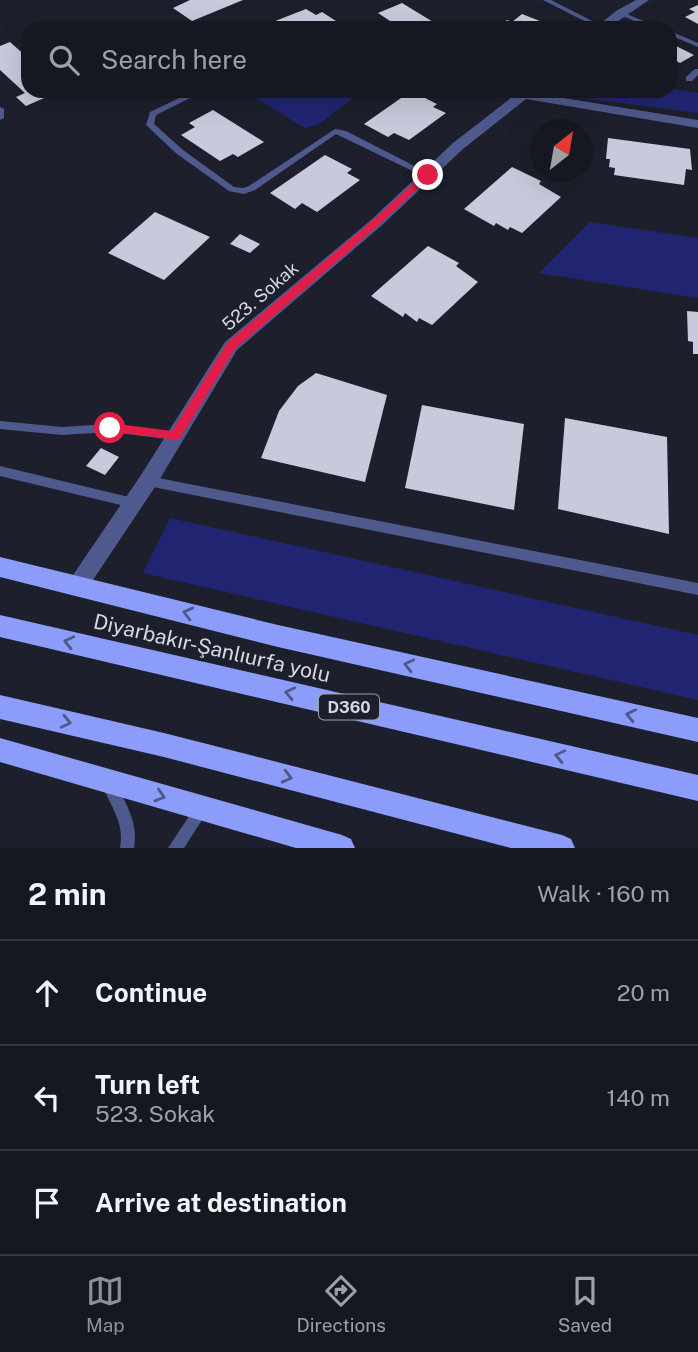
<!DOCTYPE html>
<meta charset="utf-8">
<style>
:root{--surface:#161821;--page:#1f212a;--text:#f1f3f6;--muted:#9ea0a5;--line:#35373f;--accent:#8c9099}
body{margin:0;font-family:"Public Sans",sans-serif;background:var(--page);color:var(--text)}
.compass{position:absolute;left:530px;top:119px;width:63px;height:63px;border-radius:50%;background:var(--surface);box-shadow:0 7px 28px #0002;rotate:31deg}
.stop{position:absolute;width:21px;height:21px;margin:-16px;border:5px solid #e11d48;border-radius:50%;background:#fff}
.stop.end{background:#e11d48;border-color:#fff;box-shadow:0 2px 7px #0008}
.list{margin:0;padding:0;list-style:none}
h2{display:flex;justify-content:space-between;align-items:center;height:91px;margin:0;padding:0 28px;font-size:30px}
h2 small{font-size:23px;font-weight:400;color:var(--muted)}
.list li{display:grid;grid-template-columns:46px 1fr auto;gap:21px;align-items:center;box-sizing:border-box;height:105px;padding:0 28px;border-top:2px solid var(--line)}
.list b{display:block;font-size:26px;white-space:nowrap}
.list p{margin:0;font-size:23px;white-space:nowrap;color:var(--muted)}
.list em{font-size:23px;font-style:normal;color:var(--muted)}
.icon{flex:none;width:38px;height:38px;fill:none;stroke:currentColor;stroke-width:2;stroke-linecap:round;stroke-linejoin:round}
.map{position:relative;flex:none;width:698px;height:848px;overflow:hidden}
.search{position:absolute;background:var(--surface);box-shadow:0 7px 28px #0002;left:21px;right:21px;top:21px;height:77px;display:flex;align-items:center;gap:18px;box-sizing:border-box;padding:0 24px;border-radius:21px;color:var(--muted);font-size:26px}
.sheet{height:406px;background:var(--surface)}
nav{display:flex;justify-content:space-around;align-items:center;box-sizing:border-box;height:98px;border-top:2px solid var(--line);background:var(--surface);font-size:19px;color:var(--muted)}
nav a{display:grid;justify-items:center;gap:4px}
nav .on{color:var(--accent)}
.map>svg:first-child{display:block}
</style>
<div class="map">
<svg width="698" height="848" viewBox="0 0 698 848">
<rect width="100%" height="100%" fill="#1d202c"/>
<g fill="#212571">
<polygon points="670,89 698,93 698,113 561,95 565,91"/>
<polygon points="244,91 352,91 358,94 319,124 305,128"/>
<polygon points="590,222 698,238 698,298 539,273"/>
<polygon points="170,518 698,635 698,700 143,573"/>
</g>
<g fill="#c6cada">
<polygon points="190,0 243,0 192,21 173,8"/>
<polygon points="402,3 443,28 407,28 398,23 391,26 386,23 390,21 378,13"/>
<polygon points="698,5 698,24 685,17 695,12 689,9"/>
<polygon points="306,9 316,15 322,12 339,23 328,28 268,28 265,25"/>
<polygon points="522,14 550,25 546,28 509,28 511,26 503,23 507,20 512,22"/>
<polygon points="10,42 28,58 28,91 60,91 26,106 16,97 25,93 0,70 0,46"/>
<polygon points="670,43 694,55 680,63 670,57"/>
<polygon points="411,91 437,104 433,107 446,113 409,140 394,133 388,137 364,124"/>
<polygon points="213,110 264,142 238,157 233,154 220,161 181,135 195,127 189,123"/>
<polygon points="608,138 690,149 692,170 686,169 684,185 614,175 615,168 609,167 610,159 606,159"/>
<polygon points="325,155 352,169 347,173 360,180 317,212 302,203 295,209 270,193"/>
<polygon points="512,167 541,181 539,184 561,197 522,233 510,227 508,230 496,223 494,226 464,209"/>
<polygon points="155,212 210,237 164,280 108,253"/>
<polygon points="240,234 260,244 250,253 230,244"/>
<polygon points="428,246 459,263 456,266 478,282 432,325 419,318 417,322 405,313 403,317 371,296"/>
<polygon points="687,311 698,312 698,354 693,354 693,342 688,341"/>
<polygon points="316,373 387,395 365,482 261,458 279,411 298,386"/>
<polygon points="422,405 524,424 514,510 405,488"/>
<polygon points="565,418 667,437 669,534 558,509"/>
<polygon points="101,448 119,457 105,475 86,466"/>
</g>
<g fill="none" stroke-linecap="round" stroke-linejoin="round">
<g fill="#4e598d" fill-rule="evenodd">
<polygon points="543,0 551,0 604,27 598,28"/>
<polygon points="618,12 622,12 660,28 651,28 618,14"/>
<polygon points="670,31 698,43 698,47 670,35"/>
<polygon points="695,69 698,69 698,75 692,81 686,81 686,77"/>
<polygon points="194,91 204,91 156,115 154,124 183,150 234,187 243,188 249,186 335,129 346,131 432,175 428,178 425,177 336,134 255,190 244,194 229,191 177,154 146,125 150,112"/>
<polygon points="0,107 4,109 4,118 0,120"/>
<polygon points="0,421 62,427 110,424 175,432 179,433 180,436 179,439 175,440 110,432 62,435 0,429"/>
<polygon points="0,466 133,498 137,499 139,503 137,507 133,508 0,476"/>
<polygon points="148,476 698,583 698,595 148,486 144,484 142,481 144,478"/>
<path d="M109 778 114 780C125 802 139 823 134 848H120C125 823 111 807 102 785L104 780Z"/>
<polygon points="202,802 207,804 209,809 184,848 168,848 197,804"/>
</g>
<g fill="#4e598d" fill-rule="evenodd">
<polygon points="636,0 649,0 608,28 595,28 616,11"/>
<polygon points="520,91 534,91 533,93 698,120 698,128 526,99 463,149 381,226 237,350 155,487 85,592 78,595 71,592 68,585 71,578 141,475 225,342 371,220 453,143"/>
</g>
<g fill="#8c9cfa" fill-rule="evenodd">
<polygon points="0,557 278,625 698,718 698,742 278,647 0,577"/>
<polygon points="0,615 698,775 698,801 0,637"/>
<polygon points="0,695 164,733 562,835 571,839 575,848 511,848 164,757 0,719"/>
<polygon points="0,738 342,835 351,839 355,848 296,848 0,762"/>
</g>
</g>
<defs><path id="oneway-chevron" d="M-2-3.5L2.5 0L-2 3.5" fill="none" stroke-width="1.6" stroke-linecap="round" stroke-linejoin="round" transform="scale(1.75)"/></defs>
<g stroke="#4f5889">
<use href="#oneway-chevron" transform="translate(188 613) rotate(-166)"/>
<use href="#oneway-chevron" transform="translate(69 642) rotate(-167)"/>
<use href="#oneway-chevron" transform="translate(409 665) rotate(-167)"/>
<use href="#oneway-chevron" transform="translate(290 693) rotate(-167)"/>
<use href="#oneway-chevron" transform="translate(631 715) rotate(-167)"/>
<use href="#oneway-chevron" transform="translate(66 722) rotate(13)"/>
<use href="#oneway-chevron" transform="translate(560 756) rotate(-167)"/>
<use href="#oneway-chevron" transform="translate(287 777) rotate(14)"/>
<use href="#oneway-chevron" transform="translate(160 796) rotate(17)"/>
</g>
<polygon fill="#e11d48" points="425,173 432,175 379,225 235,349 179,440 106,431 105,428 110,423 172,431 227,343 373,220"/>
<g text-anchor="middle" dominant-baseline="central" stroke-width="7" stroke-linejoin="round" paint-order="stroke">
<rect fill="#1d202c" stroke="#9ea1aa" stroke-width="2" x="319" y="694.5" width="60" height="25" rx="5"/>
<g font-size="16" font-weight="bold" fill="#d5d8e0">
<text x="349" y="707">D360</text>
</g>
<g font-size="18" fill="#d5d8e0" stroke="#1d202c">
<text transform="translate(260 296) rotate(-41)">523. Sokak</text>
</g>
<g font-size="21" fill="#d5d8e0" stroke="#1d202c">
<text transform="translate(212 648) rotate(13)">Diyarbakır-Şanlıurfa yolu</text>
</g>
</g>
</svg>
<svg class="compass" viewBox="-18 -18 36 36"><path d="M0-13l5 13h-10z" fill="#e53935"/><path d="M0 13l5-13h-10z" fill="#9ea0a5"/></svg>
<div class="stop" style="left:110px;top:428px"></div>
<div class="stop end" style="left:428px;top:175px"></div>
<div class="search"><svg class="icon" aria-label="search" viewBox="0 0 24 24"><circle cx="10" cy="10" r="6"/><path d="M15 15l6 6"/></svg>Search here</div>
</div>
<section class="sheet">
<h2>2 min<small>Walk · 160 m</small></h2>
<ul class="list">
<li><svg class="icon" aria-label="ahead" viewBox="0 0 24 24"><path d="M12 20V5M6 11l6-6 6 6"/></svg><div><b>Continue</b></div><em>20 m</em></li>
<li><svg class="icon" aria-label="left" viewBox="0 0 24 24"><path d="M17 20v-9H6M10 6l-5 5 5 5"/></svg><div><b>Turn left</b><p>523. Sokak</p></div><em>140 m</em></li>
<li><svg class="icon" aria-label="arrive" viewBox="0 0 24 24"><path d="M6 21V4h12l-3 4 3 4H6"/></svg><div><b>Arrive at destination</b></div></li>
</ul>
</section>
<nav>
<a class="on"><svg class="icon" aria-label="map" viewBox="0 0 24 24"><path d="M3 6l6-2 6 2 6-2v14l-6 2-6-2-6 2zM9 4v14M15 6v14"/></svg>Map</a>
<a><svg class="icon" aria-label="directions" viewBox="0 0 24 24"><path d="M12 3l9 9-9 9-9-9zM9 14v-3h6M13 9l2 2-2 2"/></svg>Directions</a>
<a><svg class="icon" aria-label="saved" viewBox="0 0 24 24"><path d="M7 4h10v16l-5-4-5 4z"/></svg>Saved</a>
</nav>
